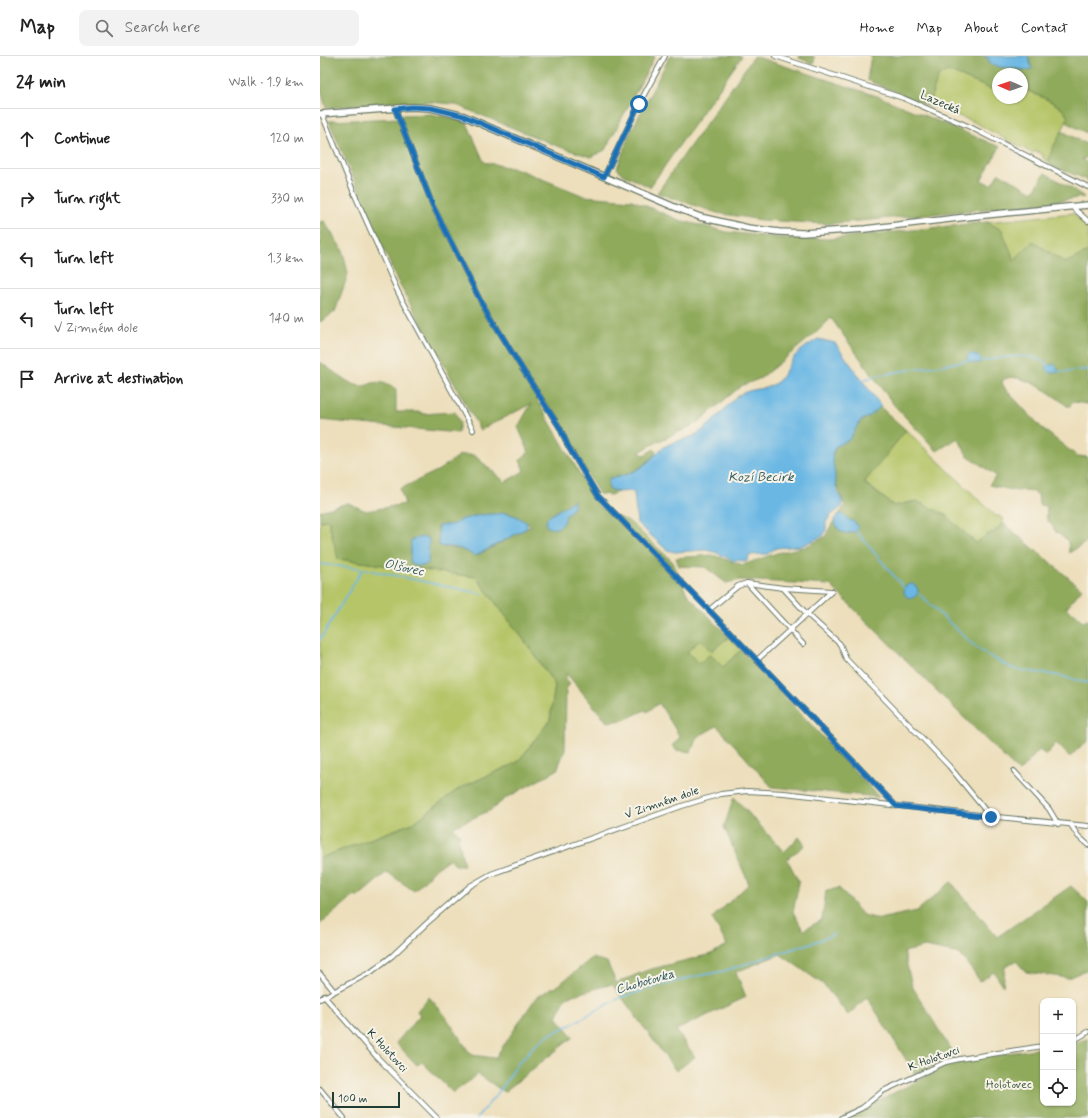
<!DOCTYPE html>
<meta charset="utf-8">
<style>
:root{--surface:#fff;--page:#f2f2f2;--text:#222;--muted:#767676;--line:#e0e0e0}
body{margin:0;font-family:Mynerve,sans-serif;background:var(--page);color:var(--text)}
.controls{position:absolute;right:12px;bottom:12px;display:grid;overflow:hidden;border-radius:8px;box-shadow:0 1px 3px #0004}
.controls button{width:36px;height:36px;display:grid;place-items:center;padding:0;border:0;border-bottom:1px solid var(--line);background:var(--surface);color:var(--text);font:20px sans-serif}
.compass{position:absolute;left:672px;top:12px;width:36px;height:36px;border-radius:50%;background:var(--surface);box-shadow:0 1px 3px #0004;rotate:272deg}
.scale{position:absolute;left:12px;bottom:10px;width:68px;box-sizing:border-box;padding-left:4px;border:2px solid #1f3d34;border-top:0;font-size:11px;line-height:14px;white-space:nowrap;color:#1f3d34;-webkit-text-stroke:3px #f7f3e8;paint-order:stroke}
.stop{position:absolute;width:12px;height:12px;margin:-9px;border:3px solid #1f6fb2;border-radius:50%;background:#fff}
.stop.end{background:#1f6fb2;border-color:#fff;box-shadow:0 1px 4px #0008}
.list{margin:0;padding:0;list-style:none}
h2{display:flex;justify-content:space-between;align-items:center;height:52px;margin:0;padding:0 16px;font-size:17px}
h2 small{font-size:13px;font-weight:400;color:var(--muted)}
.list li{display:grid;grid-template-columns:26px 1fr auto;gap:12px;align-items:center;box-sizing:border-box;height:60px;padding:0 16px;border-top:1px solid var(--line)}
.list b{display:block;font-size:15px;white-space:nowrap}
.list p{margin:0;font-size:13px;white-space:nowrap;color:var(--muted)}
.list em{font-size:13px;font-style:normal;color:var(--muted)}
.icon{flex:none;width:22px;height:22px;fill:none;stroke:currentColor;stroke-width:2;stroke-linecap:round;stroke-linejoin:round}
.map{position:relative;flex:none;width:768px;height:1062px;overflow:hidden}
header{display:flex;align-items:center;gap:24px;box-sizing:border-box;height:56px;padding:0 20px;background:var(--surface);border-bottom:1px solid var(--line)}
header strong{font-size:19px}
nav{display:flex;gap:22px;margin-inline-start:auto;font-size:14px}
.search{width:280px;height:36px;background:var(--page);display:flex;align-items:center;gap:10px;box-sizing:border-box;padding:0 14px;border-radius:8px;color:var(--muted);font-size:15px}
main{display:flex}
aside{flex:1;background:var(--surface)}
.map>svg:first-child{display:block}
</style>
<header>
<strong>Map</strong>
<div class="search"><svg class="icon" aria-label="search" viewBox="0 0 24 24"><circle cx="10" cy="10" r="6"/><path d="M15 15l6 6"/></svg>Search here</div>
<nav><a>Home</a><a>Map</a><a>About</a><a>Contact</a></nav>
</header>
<main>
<aside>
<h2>24 min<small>Walk · 1.9 km</small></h2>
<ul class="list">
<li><svg class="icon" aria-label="ahead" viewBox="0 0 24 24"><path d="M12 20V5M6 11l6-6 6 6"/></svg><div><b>Continue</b></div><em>120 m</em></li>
<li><svg class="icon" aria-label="right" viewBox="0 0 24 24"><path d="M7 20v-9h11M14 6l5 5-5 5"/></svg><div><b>Turn right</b></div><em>330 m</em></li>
<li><svg class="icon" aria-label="left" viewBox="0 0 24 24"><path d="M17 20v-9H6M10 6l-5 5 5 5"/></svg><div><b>Turn left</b></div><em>1.3 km</em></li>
<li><svg class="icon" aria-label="left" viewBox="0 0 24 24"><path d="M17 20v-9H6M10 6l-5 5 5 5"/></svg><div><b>Turn left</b><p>V Zimném dole</p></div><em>140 m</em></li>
<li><svg class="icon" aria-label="arrive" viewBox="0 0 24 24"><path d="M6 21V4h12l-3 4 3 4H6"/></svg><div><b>Arrive at destination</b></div></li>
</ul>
</aside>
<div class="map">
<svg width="768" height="1062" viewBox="0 0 768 1062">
<rect width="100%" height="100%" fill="#f7f3e8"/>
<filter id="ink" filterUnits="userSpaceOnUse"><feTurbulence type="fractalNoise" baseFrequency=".025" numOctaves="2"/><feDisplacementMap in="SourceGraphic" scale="8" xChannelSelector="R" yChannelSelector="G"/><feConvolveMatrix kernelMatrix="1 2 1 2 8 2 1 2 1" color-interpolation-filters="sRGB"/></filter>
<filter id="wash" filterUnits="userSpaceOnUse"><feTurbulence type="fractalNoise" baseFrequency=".012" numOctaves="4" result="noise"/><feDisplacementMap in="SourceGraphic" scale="16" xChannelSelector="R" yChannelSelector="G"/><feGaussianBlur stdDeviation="0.9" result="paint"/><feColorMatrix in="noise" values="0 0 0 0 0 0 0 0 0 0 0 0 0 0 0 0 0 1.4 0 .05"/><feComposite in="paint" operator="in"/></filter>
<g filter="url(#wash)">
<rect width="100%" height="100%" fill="#eddfbc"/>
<g fill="#b5c567" stroke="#6a814e">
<path d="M628 15 678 36V42H702V38L706 34C717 39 746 50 748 62L732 95 728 106 723 102V99L716 95 712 97 652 65 612 50H608L619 17H622Z"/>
<polygon points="753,157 768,172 768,196 745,207 713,185 694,204 682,174 667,166"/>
<path d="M586 374 676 460H679L684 463C680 475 665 480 656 487L624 458 596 445 574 450 544 426Z"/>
<polygon points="8,464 19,503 156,521 207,588 235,629 230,664 198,706 140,732 93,767 0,802 0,465"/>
<polygon points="409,581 421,594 403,611 379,608 367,595 380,583 391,595"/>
</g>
<g fill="#90aa5c" stroke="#587448" fill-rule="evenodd">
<polygon points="0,0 335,0 285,94 271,101 237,90 134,48 108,46 63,47 6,52 0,31"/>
<polygon points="350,0 422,0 330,131 302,118 297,112 310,77"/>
<polygon points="434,0 560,41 680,91 661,124 671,129 679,117 713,136 725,117 754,134 764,141 718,148 507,168 442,164 397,157 337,137"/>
<polygon points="479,0 494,0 494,8 479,2"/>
<path d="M551 0H663L668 2 679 11 693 12 704 15 710 5 708 0H768V78L746 66C747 63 748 62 747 60 746 50 715 38 706 34L702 38V18H678V36L628 15 618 21 608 50 547 24Z"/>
<path d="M111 58 133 62 147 67 164 106 200 114 264 140 312 144 359 164 407 176 461 182 508 183 667 166 682 174 694 204 713 185 745 207 768 196V348L753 346 750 350H747C736 340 697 313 683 324L682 327 686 334 723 373 753 397 758 400 768 401V485L749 497 748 485 735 475C734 470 730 468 727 464 725 460 728 455 726 450L719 449 718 438 708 434 697 435 669 429 676 420 647 399 638 382 617 395 574 349 511 262 498 275 441 322 421 330 376 368 339 385 319 396 324 399 334 393 336 396C327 410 306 421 290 422L289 433 298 436 290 439 279 438 264 412 246 374 221 342 217 344 279 451 311 467 353 506 367 538 409 581 391 595 380 584 367 596 379 608 390 598 403 611 421 594 559 741 452 731 397 670 377 681 371 696 356 694 352 690 360 681 339 647 327 656 325 654 304 664 287 666 246 617V624L250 628 246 633 245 694 237 714 186 742 171 754 133 771 140 780 138 781 144 809H135L130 802 115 813 94 835 67 816 38 841 35 839 0 868V802L93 767 140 732 198 706 230 664 235 629 207 588 156 521 18 503 8 464 0 465V455L28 447 46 455 85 448 80 433 119 414 140 399H154L185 426 204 415 200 404 209 396 198 371 211 348 160 374 77 224 9 65 80 62 83 59ZM186 457 196 460 211 470 168 494 155 500C150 497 145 494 139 493 132 491 124 493 119 489L118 470 135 468 140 464 159 459Z"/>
<path d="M742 75 768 89V101L762 103 768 108V124L730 109C727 98 737 85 742 75Z"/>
<polygon points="4,165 23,195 28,218 15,256 0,266 0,166"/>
<path d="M0 306C11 313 27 328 40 330 45 330 48 329 52 327 61 325 68 328 76 333V356H101L102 358 135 356 140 367 138 377 0 364Z"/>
<polygon points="559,350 586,374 544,427 574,450 596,445 624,458 656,487 668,478 674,477 683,467 762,533 746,552 764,566 768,563 768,685 760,691 750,701 736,687 726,699 719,694 699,716 510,529 420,524 406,527 385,511 359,510 356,502 392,499 423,509 457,497 485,491 505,481 512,468 525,450 513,420 512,401 517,388"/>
<polygon points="414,741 464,796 479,781 485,789 467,803 479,826 473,856 483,874 502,864 506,835 519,832 543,859 559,863 597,855 631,826 677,881 751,830 768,846 768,913 748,922 706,916 696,905 685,911 683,930 674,916 660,925 640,898 605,891 584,896 592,930 635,1001 595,1018 547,941 528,959 503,928 460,898 416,916 426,941 356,974 375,1001 356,1015 292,928 246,941 237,961 253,981 184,1036 158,1018 133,1037 102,1006 97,1009 76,987 100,959 97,955 109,941 124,958 151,999 175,1002 215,943 231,932 235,932 241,927 272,902 287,906 296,927 328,914 391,898 407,889 392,862 429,828 404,771"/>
<polygon points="768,983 768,1062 524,1062 639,1004 723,992 723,1047 753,1047 753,987"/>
</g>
<g fill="#6bb7e4" stroke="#457a8c">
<path d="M663 0H708L712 13C704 15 700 13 692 12 682 11 679 12 670 7L668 2Z"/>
<path d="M498 283 515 287 561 350 550 360 540 365 529 384 516 390 512 398 517 435 522 445V451L511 459 506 466V474L503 480 481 490 456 492 447 498 430 499 429 500 427 505 412 504 395 496 385 494 355 496 347 494 317 467 314 437 312 435 298 436 289 433 288 426 290 422C303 422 319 414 329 405 334 401 338 395 344 391 353 385 365 384 375 379 392 370 403 353 418 340 430 331 446 335 457 326 466 318 467 310 474 301 480 294 490 288 498 283Z"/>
<path d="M649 298C654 297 660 300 662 305 657 309 653 307 647 305L648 299Z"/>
<polygon points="734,308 737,311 739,316 731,317 726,313 727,310"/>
<path d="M254 444V451C252 453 249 456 247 458 245 461 245 464 243 467 239 473 231 474 226 470V465L228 461Z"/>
<path d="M186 457 196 460 206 466 207 467V472L155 500C148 496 140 492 132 491 127 490 123 492 119 489L118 470 135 468 140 464 159 459Z"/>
<path d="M522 458 528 463 536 467 538 472 536 475C522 480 518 476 514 463L518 459Z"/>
<path d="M102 481 109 482 108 508C100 511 97 511 90 506L91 485 93 483Z"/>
<circle cx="591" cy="535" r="7"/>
</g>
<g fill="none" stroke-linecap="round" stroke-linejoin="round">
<g stroke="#6bb7e4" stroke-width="1.5">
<path d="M662 305C681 302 713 294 729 310"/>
<path d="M739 315C747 318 758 312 768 314"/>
<path d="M542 324C577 313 614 312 650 304"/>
<polyline points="536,475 585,533"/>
<polyline points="0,508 44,513 163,538"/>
<polyline points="598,537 651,587 667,599 694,613 741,620 768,627"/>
<polyline points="0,584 42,514"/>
<polyline points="157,1062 184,1029 196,1010 214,990 228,979 252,968 301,941 372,921 404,915 500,884 514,878"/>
</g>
</g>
</g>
<g filter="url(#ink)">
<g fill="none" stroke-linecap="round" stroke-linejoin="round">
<g stroke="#677664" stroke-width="6">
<g id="street">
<polyline points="455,0 583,42 650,71 768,131"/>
<polyline points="75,53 113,150 160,244 196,303 240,372 248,390 278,440 389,554 576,750"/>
<polyline points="2,58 34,137 78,236 153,374"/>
<polyline points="284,121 319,48 345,0"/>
<polyline points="752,151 768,165"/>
<polyline points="427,527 483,588"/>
<polyline points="389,554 418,530 427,527 463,532 487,558 520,588 526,603 629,710 670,760"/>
<polyline points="437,604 512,535 463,532"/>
<polyline points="694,715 729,753 738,768"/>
<polyline points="751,769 758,780 768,789"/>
<polyline points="0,918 14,935"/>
<polyline points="4,940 56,1000 117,1062"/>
<polyline points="0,943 51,916 72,900 107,867 150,830 171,818 362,750 401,738 427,735 464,737 677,761 768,770"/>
<polyline points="753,985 768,976"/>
<polyline points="0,1033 24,1062"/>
<polyline points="521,1062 542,1052 563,1035 626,1006 640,1003 723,990"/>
</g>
</g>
<g stroke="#677664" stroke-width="8">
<polyline id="secondary" points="0,58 92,51 111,52 144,60 164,69 352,150 380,161 428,172 459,176 483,177 545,173 655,160 768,149"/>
</g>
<use href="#street" stroke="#fff" stroke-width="4"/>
<use href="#secondary" stroke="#fff" stroke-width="5.5"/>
</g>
</g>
<g fill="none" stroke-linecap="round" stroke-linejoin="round" filter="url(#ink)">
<polyline stroke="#1f6fb2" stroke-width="5" points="319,48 284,121 144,60 111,52 92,51 75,53 113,150 160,244 196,303 240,372 248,390 278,440 389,554 576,750 671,761"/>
</g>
<g text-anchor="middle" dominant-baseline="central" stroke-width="4" stroke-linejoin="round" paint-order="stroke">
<g font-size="12" fill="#1f3d34" stroke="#f7f3e8">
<text transform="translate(620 47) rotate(24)">Lazecká</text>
<text transform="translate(342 747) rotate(-19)">V Zimném dole</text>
<text transform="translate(67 995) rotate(47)">K Holotovci</text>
<text transform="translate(614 1003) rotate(-20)">K Holotovci</text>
</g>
<g font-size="12" fill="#3d583e" stroke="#f7f3e8">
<text x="689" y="1029">Holotovec</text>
</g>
<g font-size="13" font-style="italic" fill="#325c60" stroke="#f7f3e8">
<text x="441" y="421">Kozí Becirk</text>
<text transform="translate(84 512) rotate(12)">Olšovec</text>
<text transform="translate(325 926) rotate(-16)">Chobotovka</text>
</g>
</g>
</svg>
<div class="controls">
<button>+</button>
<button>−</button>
<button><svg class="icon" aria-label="locate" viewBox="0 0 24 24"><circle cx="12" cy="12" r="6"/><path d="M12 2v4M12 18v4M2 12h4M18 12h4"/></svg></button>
</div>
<svg class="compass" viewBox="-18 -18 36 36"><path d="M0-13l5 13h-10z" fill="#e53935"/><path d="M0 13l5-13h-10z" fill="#767676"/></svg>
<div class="scale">100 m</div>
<div class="stop" style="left:319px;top:48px"></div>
<div class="stop end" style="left:671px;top:761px"></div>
</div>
</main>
